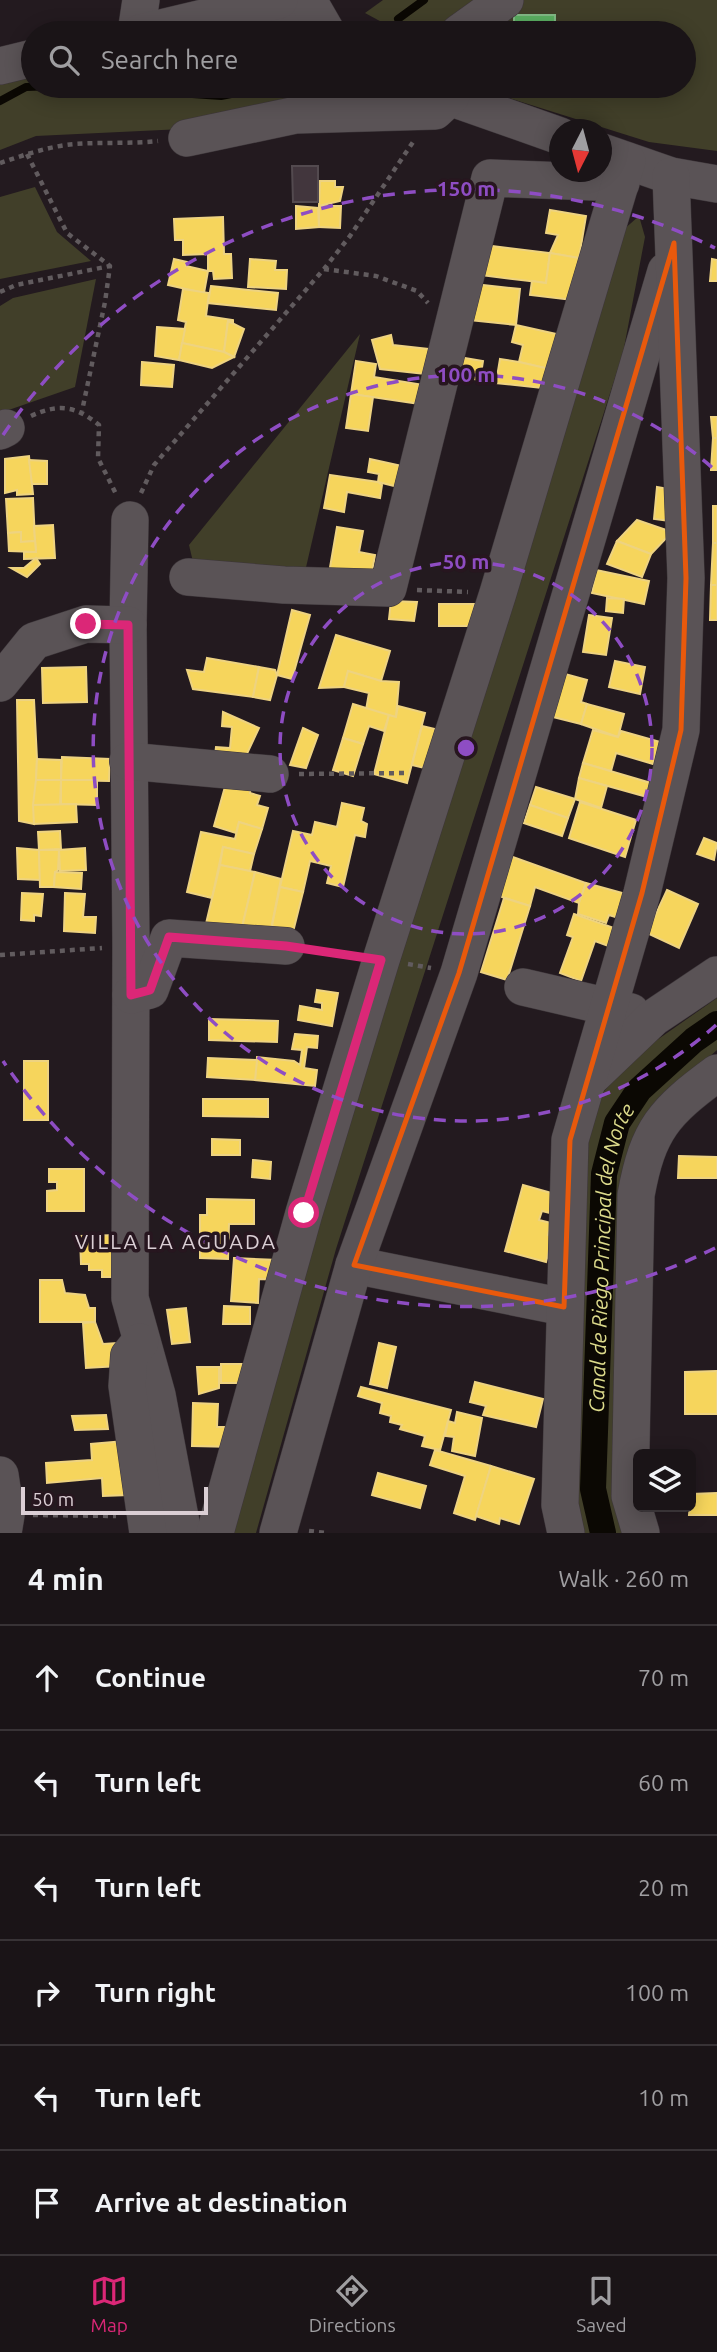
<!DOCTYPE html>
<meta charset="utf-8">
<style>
:root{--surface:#1a1417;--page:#272124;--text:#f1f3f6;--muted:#9f9ea1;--line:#383336;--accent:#db2777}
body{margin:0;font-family:Ubuntu,sans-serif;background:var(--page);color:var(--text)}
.controls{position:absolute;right:21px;bottom:21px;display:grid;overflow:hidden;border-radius:10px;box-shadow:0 4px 18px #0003}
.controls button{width:63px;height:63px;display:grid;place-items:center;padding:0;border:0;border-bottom:2px solid var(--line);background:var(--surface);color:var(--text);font:35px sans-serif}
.compass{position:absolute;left:549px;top:119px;width:63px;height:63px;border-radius:50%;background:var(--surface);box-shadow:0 4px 18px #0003;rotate:186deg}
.scale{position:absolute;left:21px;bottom:18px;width:187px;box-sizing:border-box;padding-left:7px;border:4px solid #dbcfd5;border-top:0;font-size:19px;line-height:24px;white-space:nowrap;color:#dbcfd5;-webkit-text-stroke:5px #27161f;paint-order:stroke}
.stop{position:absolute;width:21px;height:21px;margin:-16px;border:5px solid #db2777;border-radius:50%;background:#fff}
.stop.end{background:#db2777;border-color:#fff;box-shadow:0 2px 7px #0008}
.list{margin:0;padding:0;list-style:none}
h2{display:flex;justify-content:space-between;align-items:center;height:91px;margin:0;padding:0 28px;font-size:30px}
h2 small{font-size:23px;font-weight:400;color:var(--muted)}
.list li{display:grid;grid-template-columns:46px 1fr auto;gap:21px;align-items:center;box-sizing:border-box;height:105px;padding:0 28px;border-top:2px solid var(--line)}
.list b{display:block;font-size:26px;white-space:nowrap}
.list em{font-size:23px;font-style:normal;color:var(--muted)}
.icon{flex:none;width:38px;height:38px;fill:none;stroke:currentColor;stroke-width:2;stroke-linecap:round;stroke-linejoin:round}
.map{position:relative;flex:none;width:717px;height:1533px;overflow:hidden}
.search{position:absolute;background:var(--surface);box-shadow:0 4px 18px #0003;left:21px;right:21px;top:21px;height:77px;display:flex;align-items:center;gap:18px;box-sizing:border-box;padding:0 24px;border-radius:38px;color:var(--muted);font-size:26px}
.sheet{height:721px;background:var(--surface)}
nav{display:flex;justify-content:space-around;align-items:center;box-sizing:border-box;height:98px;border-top:2px solid var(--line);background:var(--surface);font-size:19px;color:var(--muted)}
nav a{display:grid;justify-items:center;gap:4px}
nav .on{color:var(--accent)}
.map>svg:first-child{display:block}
</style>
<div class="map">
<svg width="717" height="1533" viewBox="0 0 717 1533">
<rect width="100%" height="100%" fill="#231a1f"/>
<g fill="#413f29">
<polygon points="383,0 486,0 442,33 402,33 365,13"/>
<polygon points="517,0 717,0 717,151 649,142 512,99 485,86 684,86 684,33 472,33"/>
<polygon points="33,70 33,86 345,86 390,105 183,129 36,136 0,150 0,78"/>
<polygon points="35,187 57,232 91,261 0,279 0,197"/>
<polygon points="639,216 645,237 623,353 336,1249 256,1533 230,1533 267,1394 622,231"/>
<polygon points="96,279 75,387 0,413 0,306 13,298"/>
<polygon points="360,334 304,576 194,566 189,545"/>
<polygon points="717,998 717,1050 666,1095 642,1125 625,1533 577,1533 584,1155 603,1093 627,1061"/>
</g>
<g fill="#f6d55c" stroke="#eed380" stroke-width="2">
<polygon points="320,181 335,181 335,187 343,187 340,201 319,206"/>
<polygon points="296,206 318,208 319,227 296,229"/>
<polygon points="319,206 341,206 340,228 319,227"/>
<polygon points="550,210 586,216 579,258 550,253 558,235 546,233"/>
<polygon points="223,217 224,254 231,254 232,278 214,279 213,271 208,271 208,254 183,255 183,240 175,240 174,219"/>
<polygon points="484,245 550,253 546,283 480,275"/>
<polygon points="550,253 579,258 572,300 530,295 532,281 546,283"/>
<polygon points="174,259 187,262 186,266 208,271 204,293 168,285"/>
<polygon points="250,259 276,261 275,270 287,270 286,289 248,287"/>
<polygon points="712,259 717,260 717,281 710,281"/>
<polygon points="474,284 520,289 516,325 470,320"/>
<polygon points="211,286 278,293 276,310 208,303"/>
<polygon points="183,289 209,293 206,316 233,320 233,322 228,321 224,352 182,343 186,322 178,320"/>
<polygon points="228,321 244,329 234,357 224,352"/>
<polygon points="516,325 561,335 554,370 519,362 523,345 512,342"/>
<polygon points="157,327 185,329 179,360 155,356"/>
<polygon points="391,335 393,345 437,350 434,375 380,369 372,340"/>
<polygon points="182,343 224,352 234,357 212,368 179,360"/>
<polygon points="453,356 483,361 480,380 450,375"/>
<polygon points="500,359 519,362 554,370 542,388 496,383"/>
<polygon points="356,361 376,364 374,377 430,386 427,405 351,394"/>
<polygon points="142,362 174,365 172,387 141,385"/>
<polygon points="351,394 373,397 368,431 346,428"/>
<polygon points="711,417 717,417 717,438 713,438"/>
<polygon points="713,438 717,438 717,470 711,470"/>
<polygon points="29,456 33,494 17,495 17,490 5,493 5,459"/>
<polygon points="370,459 402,466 398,487 378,482 379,474 368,472"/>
<polygon points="29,460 47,461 47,484 32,484"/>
<polygon points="330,475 378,482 382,485 380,498 347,492 344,512 324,508"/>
<polygon points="657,487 675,490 669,521 654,519"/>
<polygon points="33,498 35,541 21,542 21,532 8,533 6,499"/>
<rect x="713" y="506" width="4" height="37"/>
<polygon points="637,520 672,532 651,554 617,541"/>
<polygon points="53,525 55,558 24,559 24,552 36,552 34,526"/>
<polygon points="337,527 363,531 359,552 375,555 371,578 328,579"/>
<polygon points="21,532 21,542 35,541 36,552 9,551 8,533"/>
<polygon points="617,541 651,554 642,577 607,564"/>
<polygon points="713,543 717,543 717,585 711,585"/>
<polygon points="36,558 40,564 27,577 11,568 24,568"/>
<polygon points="596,570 649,581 644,604 592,593"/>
<polygon points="711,585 717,585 717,620 710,620"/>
<polygon points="607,598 624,599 623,613 606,611"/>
<polygon points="391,601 417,602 414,621 389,619"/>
<rect x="439" y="604" width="35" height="22"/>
<polygon points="292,610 310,615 292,679 277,675"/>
<polygon points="589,615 612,618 606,655 583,652"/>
<polygon points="336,635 390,651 381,681 348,671 344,687 319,688"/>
<polygon points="207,658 259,667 253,697 193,689 187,670 204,672"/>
<polygon points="615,661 645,667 640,694 609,687"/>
<polygon points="86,667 87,702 43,703 42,668"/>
<polygon points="259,667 275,670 277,675 270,700 253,697"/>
<polygon points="348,671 381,681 399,682 396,717 366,710 369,693 344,687"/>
<polygon points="565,674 587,680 581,702 587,704 581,724 553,717"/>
<polygon points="17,700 34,700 37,759 34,824 19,821"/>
<polygon points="353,704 389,715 384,731 369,726 363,744 343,738"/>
<polygon points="587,704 624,714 618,737 581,724"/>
<polygon points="398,706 425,713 407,783 374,774 389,715 396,717"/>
<polygon points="223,712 259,728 245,758 215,755 216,747 230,748 232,727 222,726"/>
<polygon points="422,726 439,730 429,769 412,765"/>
<polygon points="303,728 318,735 306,768 290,765"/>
<polygon points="593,730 618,737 621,731 660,742 653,764 616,753 611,771 583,763"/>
<polygon points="343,738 363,744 353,776 333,770"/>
<polygon points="62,757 110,759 109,781 61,780"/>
<polygon points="37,759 61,760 61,780 36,780"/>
<polygon points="583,763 651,783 647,797 579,778"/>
<polygon points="228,776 251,782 250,793 260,796 257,805 268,808 262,829 239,822 236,833 214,826"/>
<polygon points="579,778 607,786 601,808 575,799"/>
<polygon points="36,780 61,780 60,806 33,805"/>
<polygon points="61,780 97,780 97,805 61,804"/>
<polygon points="536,787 575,799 568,818 530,805"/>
<polygon points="580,802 636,820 625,857 569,838"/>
<polygon points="342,803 364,808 361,821 367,824 365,837 355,835 343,887 327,883 331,866 310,861 303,892 280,887 293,831 312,835 315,822 337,827"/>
<polygon points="76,804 77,822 34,824 33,805"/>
<polygon points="530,805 568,818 562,836 524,823"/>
<polygon points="239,822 262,829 254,854 223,847 212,898 187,892 201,832 235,839"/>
<polygon points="60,831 61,849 39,850 38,832"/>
<polygon points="704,838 717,843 714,860 697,854"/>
<polygon points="223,847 254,854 250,871 220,865"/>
<polygon points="17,848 39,850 40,880 18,879"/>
<polygon points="85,848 86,870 60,871 59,850"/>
<polygon points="39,850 59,850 58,870 55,872 54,887 40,887"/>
<polygon points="510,856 586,883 579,903 535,887 530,906 496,895"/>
<polygon points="220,865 255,872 239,940 204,932"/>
<polygon points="55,872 82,873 81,889 54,887"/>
<polygon points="255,872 281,879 269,939 241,932"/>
<polygon points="586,883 633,896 625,920 609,915 606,923 578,914 579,903"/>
<polygon points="280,887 303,892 293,932 272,926"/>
<polygon points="667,890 698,904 679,948 647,933"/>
<polygon points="22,893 43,894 41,916 34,915 34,921 21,920"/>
<polygon points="65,893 85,894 83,917 96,917 95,933 64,931"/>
<polygon points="504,898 530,906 507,980 481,972"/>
<polygon points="574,914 617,929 611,947 595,941 581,981 560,973 573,937 567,935"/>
<polygon points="317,990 338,993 332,1026 298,1020 300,1006 322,1010 322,1003 315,1002"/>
<polygon points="209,1019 278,1021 277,1042 209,1040"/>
<polygon points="295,1034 318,1036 317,1048 307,1047 304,1068 317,1070 315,1086 255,1080 257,1057 294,1061 300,1065 302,1050 292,1049"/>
<polygon points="208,1058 257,1060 255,1080 207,1077"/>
<rect x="24" y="1061" width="24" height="59"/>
<polygon points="203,1099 268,1099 268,1117 203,1116"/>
<polygon points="212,1139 240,1140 240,1155 212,1155"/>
<polygon points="679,1156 717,1157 717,1178 678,1178"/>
<polygon points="253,1160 271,1162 270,1179 252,1177"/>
<polygon points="49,1169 84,1169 84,1211 47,1211 47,1191 57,1190 57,1182 49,1182"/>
<polygon points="523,1185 555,1194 550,1213 542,1211 539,1220 551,1223 548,1235 553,1236 546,1262 505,1251"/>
<polygon points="207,1199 254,1200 254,1224 229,1224 228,1259 200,1258 200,1215 207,1215"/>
<polygon points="119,1235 120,1277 102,1277 102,1270 89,1270 89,1264 81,1264 80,1236"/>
<polygon points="234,1258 278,1260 277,1280 259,1279 258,1303 231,1301"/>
<polygon points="40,1280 62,1280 65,1293 85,1295 89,1308 95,1308 95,1322 40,1322"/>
<polygon points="224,1306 250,1307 250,1324 223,1324"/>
<polygon points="186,1308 190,1342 172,1344 167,1310"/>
<polygon points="95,1322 103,1344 117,1343 119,1366 86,1368 83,1323"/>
<polygon points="379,1343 396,1347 387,1388 370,1384"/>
<rect x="221" y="1364" width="31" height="19"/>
<polygon points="197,1367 219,1367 219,1388 199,1394"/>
<polygon points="717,1371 717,1414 685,1414 685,1372"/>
<polygon points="475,1382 543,1399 536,1427 483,1415 486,1406 470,1402"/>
<polygon points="361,1387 451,1410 440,1450 422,1446 425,1436 400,1429 402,1425 390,1422 391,1416 380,1413 382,1403 358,1396"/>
<polygon points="193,1403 218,1404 217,1427 235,1427 235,1447 192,1446"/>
<polygon points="457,1412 482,1418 475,1456 452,1451 454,1437 445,1436 448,1421 455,1423"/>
<polygon points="106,1415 108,1429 75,1430 72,1416"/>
<polygon points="124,1441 129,1495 103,1496 102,1478 47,1483 46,1463 92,1460 91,1444"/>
<polygon points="435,1450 491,1466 475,1520 454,1513 465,1476 430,1465"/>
<polygon points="491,1466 534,1479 519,1524 500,1518 499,1524 476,1516"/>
<polygon points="378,1473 426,1486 420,1508 372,1495"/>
<polygon points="717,1493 717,1515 689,1515 691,1494"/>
</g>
<g fill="#5aae61" stroke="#81b884" stroke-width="2">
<rect x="514" y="15" width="41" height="18"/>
<rect x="515" y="86" width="41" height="3"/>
</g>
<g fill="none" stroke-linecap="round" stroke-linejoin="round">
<g stroke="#0b0803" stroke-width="8">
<polyline points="398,19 424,0"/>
<polyline points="125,86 178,93 221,96 272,86"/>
<polyline points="0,101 26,87 55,86"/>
</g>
<path stroke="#0b0803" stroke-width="26" id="s1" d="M603 1533 593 1489 604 1174 617 1123 639 1090 694 1040 717 1024"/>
</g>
<polygon fill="#42363d" stroke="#534a4f" stroke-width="2" points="292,166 318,166 318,202 293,202"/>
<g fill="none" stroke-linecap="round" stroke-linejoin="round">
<g stroke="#3d363a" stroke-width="38">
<g id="minor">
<polyline points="254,0 257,6 307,33"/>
<polyline points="308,0 327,33"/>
<polyline points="136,33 141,0"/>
<polyline points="140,33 279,0"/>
<polyline points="459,33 505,0"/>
<polyline points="0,66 33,58"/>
<polyline points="418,86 560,136"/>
<polyline points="187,138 296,115 435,111 451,96"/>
<polyline points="602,152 671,176 717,184"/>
<polyline points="0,431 6,428"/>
<polyline points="130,520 128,625 131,945 130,1298 157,1395 183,1533"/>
<polyline points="188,577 284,585 388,588 490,178 621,183"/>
<polyline points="0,683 34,641 86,624 128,625"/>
<polyline points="128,761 270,774"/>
<polyline points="523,987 631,1012"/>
<polyline points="131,995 150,990 169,938 286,946"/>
<polyline points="588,1080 653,1018 717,975"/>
<polyline points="354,1265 564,1307"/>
<polyline points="140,1342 129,1356 127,1386 148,1533"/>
<polyline points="0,1475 6,1515 3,1533"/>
<polyline points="215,1533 304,1213 381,960 498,593 627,161"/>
<polyline points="278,1533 354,1265 459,973 666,271"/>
<polyline points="566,1533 560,1505 570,1140 642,893 681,730 686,578 671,176"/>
<path d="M641 1533 630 1496 636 1195C648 1129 664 1112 717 1073"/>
</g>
</g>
<g stroke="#615b5e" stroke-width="4.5" stroke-dasharray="5 5" stroke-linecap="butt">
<polyline points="27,154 67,233 110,266 105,302 82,411"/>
<path d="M0 163C24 155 50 146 75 144 103 142 131 144 158 141"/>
<polyline points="324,269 376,276 417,291 428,303"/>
<polyline points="0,292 16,285 110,266"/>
<path d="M31 416C59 403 76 406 99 425L98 458 116 494"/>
<polyline points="141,493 154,465 324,269 350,236 413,142"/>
<polyline points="417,590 468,592"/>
<polyline points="299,774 409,773"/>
<polyline points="315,950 351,955"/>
<polyline points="0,955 102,948"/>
<polyline points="408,964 431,968"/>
<polyline points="33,1515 116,1516"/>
<polyline points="309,1531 326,1533"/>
</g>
<use href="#minor" stroke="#5a5356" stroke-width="37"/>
</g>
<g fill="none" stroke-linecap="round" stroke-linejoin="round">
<polyline stroke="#db2777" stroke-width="9" points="86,624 128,625 131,995 150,990 169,937 286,946 381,960 304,1213"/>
</g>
<path fill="none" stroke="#e8590c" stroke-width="5" stroke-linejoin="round" d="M674 243 686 578 681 730 642 893 570 1140 564 1307 354 1265 459 973Z"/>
<g fill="none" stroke="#8e4dc3" stroke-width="3.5" stroke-dasharray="12 9">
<circle cx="466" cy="748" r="186"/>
<path d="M716 1025A373 373 0 1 1 716 471"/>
<path d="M715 1248A559 559 0 0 1 3 1061M3 435A559 559 0 0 1 715 248"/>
</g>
<g text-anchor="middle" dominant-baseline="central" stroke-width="7" stroke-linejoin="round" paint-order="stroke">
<g font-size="21" letter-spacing="2" fill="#dbcfd5" stroke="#27161f">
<text x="176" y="1241">VILLA LA AGUADA</text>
</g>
<g font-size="21" font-style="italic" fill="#dcda8b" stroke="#27161f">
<text stroke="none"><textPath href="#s1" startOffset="278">Canal de Riego Principal del Norte</textPath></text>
</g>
</g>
<circle cx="466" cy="748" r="10" fill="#8e4dc3" stroke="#27161f" stroke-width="3.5"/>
<g font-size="21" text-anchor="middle" font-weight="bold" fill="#8e4dc3" stroke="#27161f" stroke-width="7" stroke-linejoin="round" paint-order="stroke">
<text x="466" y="196">150 m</text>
<text x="466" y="382">100 m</text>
<text x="466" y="569">50 m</text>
</g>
</svg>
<div class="controls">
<button><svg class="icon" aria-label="layers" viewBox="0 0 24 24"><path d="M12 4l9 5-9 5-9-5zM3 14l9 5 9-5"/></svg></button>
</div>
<svg class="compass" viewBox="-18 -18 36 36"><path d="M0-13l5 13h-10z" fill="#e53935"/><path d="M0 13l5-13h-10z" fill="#9f9ea1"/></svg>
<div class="scale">50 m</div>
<div class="stop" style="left:304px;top:1213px"></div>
<div class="stop end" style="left:86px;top:624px"></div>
<div class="search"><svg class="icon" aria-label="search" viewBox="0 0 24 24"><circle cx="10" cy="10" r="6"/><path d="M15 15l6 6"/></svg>Search here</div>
</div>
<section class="sheet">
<h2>4 min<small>Walk · 260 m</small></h2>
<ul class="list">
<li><svg class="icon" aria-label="ahead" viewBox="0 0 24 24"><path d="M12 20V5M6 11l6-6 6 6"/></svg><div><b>Continue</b></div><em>70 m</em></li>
<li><svg class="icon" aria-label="left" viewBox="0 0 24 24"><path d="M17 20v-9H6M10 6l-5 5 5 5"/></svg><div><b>Turn left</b></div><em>60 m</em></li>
<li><svg class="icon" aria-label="left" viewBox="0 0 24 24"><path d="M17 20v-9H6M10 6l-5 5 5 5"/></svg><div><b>Turn left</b></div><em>20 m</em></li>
<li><svg class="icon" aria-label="right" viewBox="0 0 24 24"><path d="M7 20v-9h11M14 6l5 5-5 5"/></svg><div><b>Turn right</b></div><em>100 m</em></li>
<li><svg class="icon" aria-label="left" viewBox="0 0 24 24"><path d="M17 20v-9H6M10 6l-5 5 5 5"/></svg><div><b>Turn left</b></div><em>10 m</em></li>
<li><svg class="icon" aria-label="arrive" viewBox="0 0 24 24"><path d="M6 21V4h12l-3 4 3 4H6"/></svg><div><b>Arrive at destination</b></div></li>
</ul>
</section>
<nav>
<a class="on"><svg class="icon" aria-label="map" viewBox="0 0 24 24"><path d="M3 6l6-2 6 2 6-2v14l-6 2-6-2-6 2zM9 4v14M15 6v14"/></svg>Map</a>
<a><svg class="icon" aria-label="directions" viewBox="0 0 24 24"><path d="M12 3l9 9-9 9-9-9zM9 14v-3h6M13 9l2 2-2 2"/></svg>Directions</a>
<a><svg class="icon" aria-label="saved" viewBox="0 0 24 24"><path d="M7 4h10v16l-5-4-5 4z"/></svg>Saved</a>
</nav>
